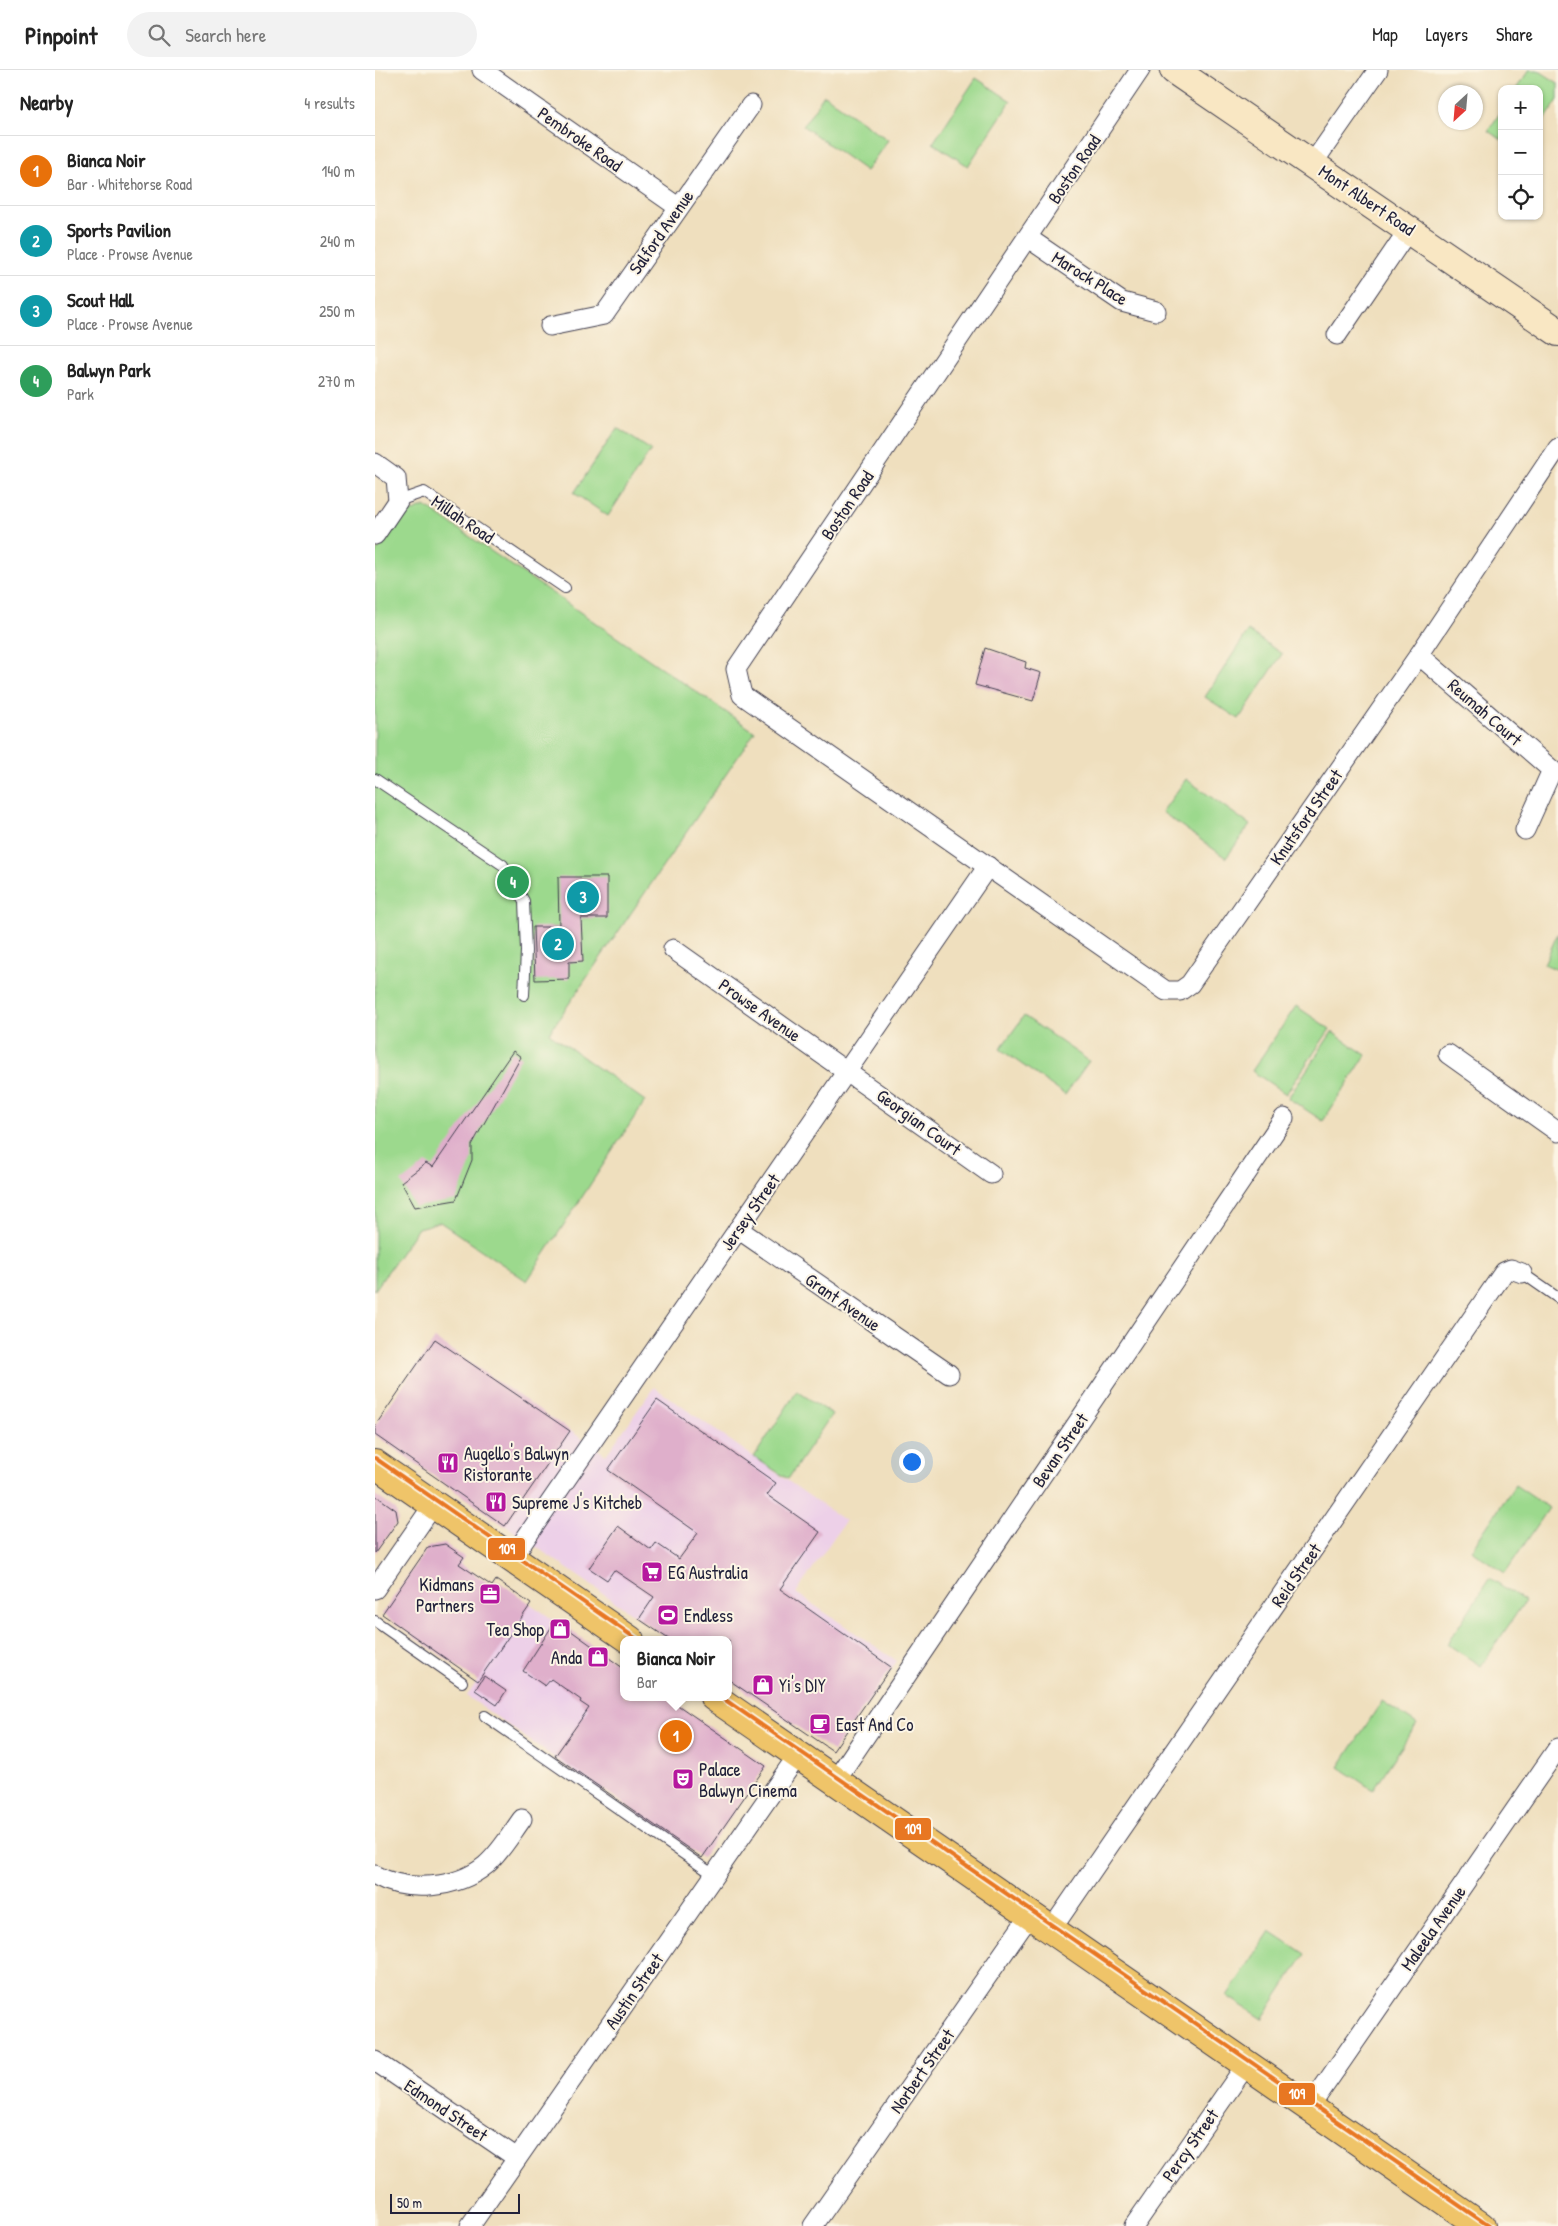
<!DOCTYPE html>
<meta charset="utf-8">
<style>
:root{--surface:#fff;--page:#f2f2f2;--text:#222;--muted:#767676;--line:#e0e0e0;--accent:#0b8043}
body{margin:0;font-family:"Patrick Hand",sans-serif;background:var(--page);color:var(--text)}
.controls{position:absolute;right:15px;top:15px;display:grid;overflow:hidden;border-radius:10px;box-shadow:0 1px 4px #0004}
.controls button{width:45px;height:45px;display:grid;place-items:center;padding:0;border:0;border-bottom:1px solid var(--line);background:var(--surface);color:var(--text);font:25px sans-serif}
.compass{position:absolute;left:1063px;top:15px;width:45px;height:45px;border-radius:50%;background:var(--surface);box-shadow:0 1px 4px #0004;rotate:206deg}
.scale{position:absolute;left:15px;bottom:12px;width:130px;box-sizing:border-box;padding-left:5px;border:2px solid #22223b;border-top:0;font-size:14px;line-height:18px;white-space:nowrap;color:#22223b;-webkit-text-stroke:4px #fcf5e5;paint-order:stroke}
.you{position:absolute;left:536px;top:1391px;width:18px;height:18px;margin:-12px;border:4px solid #fff;border-radius:50%;background:#1a73e8;box-shadow:0 0 0 8px #1a73e833}
.badge{display:grid;place-items:center;width:32px;height:32px;border-radius:50%;background:var(--accent);color:#fff;font-size:16px;font-weight:700}
.pin{position:absolute;translate:-50% -50%;border:2px solid #fff;box-shadow:0 1px 5px #0006}
.popup{position:absolute;left:245px;top:1566px;width:112px;height:65px;box-sizing:border-box;display:grid;place-content:center;border-radius:10px;background:var(--surface);filter:drop-shadow(0 1px 4px #0005);font-size:16px;white-space:nowrap;color:var(--muted)}
.popup b{font-size:19px;color:var(--text)}
.popup::after{content:'';position:absolute;left:50%;top:100%;margin-left:-10px;border:10px solid transparent;border-top-color:var(--surface)}
.list{margin:0;padding:0;list-style:none}
h2{display:flex;justify-content:space-between;align-items:center;height:65px;margin:0;padding:0 20px;font-size:21px}
h2 small{font-size:16px;font-weight:400;color:var(--muted)}
.list li{display:grid;grid-template-columns:32px 1fr auto;gap:15px;align-items:center;box-sizing:border-box;height:70px;padding:0 20px;border-top:1px solid var(--line)}
.list b{display:block;font-size:19px;white-space:nowrap}
.list p{margin:0;font-size:16px;white-space:nowrap;color:var(--muted)}
.list em{font-size:16px;font-style:normal;color:var(--muted)}
.icon{flex:none;width:28px;height:28px;fill:none;stroke:currentColor;stroke-width:2;stroke-linecap:round;stroke-linejoin:round}
.map{position:relative;flex:none;width:1183px;height:2156px;overflow:hidden}
header{display:flex;align-items:center;gap:30px;box-sizing:border-box;height:70px;padding:0 25px;background:var(--surface);border-bottom:1px solid var(--line)}
header strong{font-size:24px}
nav{display:flex;gap:28px;margin-inline-start:auto;font-size:18px}
.search{width:350px;height:45px;background:var(--page);display:flex;align-items:center;gap:12px;box-sizing:border-box;padding:0 18px;border-radius:28px;color:var(--muted);font-size:19px}
main{display:flex}
aside{flex:1;background:var(--surface)}
.map>svg:first-child{display:block}
</style>
<header>
<strong>Pinpoint</strong>
<div class="search"><svg class="icon" aria-label="search" viewBox="0 0 24 24"><circle cx="10" cy="10" r="6"/><path d="M15 15l6 6"/></svg>Search here</div>
<nav><a>Map</a><a>Layers</a><a>Share</a></nav>
</header>
<main>
<aside>
<h2>Nearby<small>4 results</small></h2>
<ul class="list">
<li><span class="badge" style="background:#e8710a">1</span><div><b>Bianca Noir</b><p>Bar · Whitehorse Road</p></div><em>140 m</em></li>
<li><span class="badge" style="background:#0f9aa8">2</span><div><b>Sports Pavilion</b><p>Place · Prowse Avenue</p></div><em>240 m</em></li>
<li><span class="badge" style="background:#0f9aa8">3</span><div><b>Scout Hall</b><p>Place · Prowse Avenue</p></div><em>250 m</em></li>
<li><span class="badge" style="background:#2e9e5b">4</span><div><b>Balwyn Park</b><p>Park</p></div><em>270 m</em></li>
</ul>
</aside>
<div class="map">
<svg width="1183" height="2156" viewBox="0 0 1183 2156">
<rect width="100%" height="100%" fill="#fcf5e5"/>
<filter id="ink" filterUnits="userSpaceOnUse"><feTurbulence type="fractalNoise" baseFrequency=".02" numOctaves="2"/><feDisplacementMap in="SourceGraphic" scale="10" xChannelSelector="R" yChannelSelector="G"/><feConvolveMatrix kernelMatrix="1 2 1 2 8 2 1 2 1" color-interpolation-filters="sRGB"/></filter>
<filter id="wash" filterUnits="userSpaceOnUse"><feTurbulence type="fractalNoise" baseFrequency=".0096" numOctaves="4" result="noise"/><feDisplacementMap in="SourceGraphic" scale="20" xChannelSelector="R" yChannelSelector="G"/><feGaussianBlur stdDeviation="1.12" result="paint"/><feColorMatrix in="noise" values="0 0 0 0 0 0 0 0 0 0 0 0 0 0 0 0 0 1.4 0 .05"/><feComposite in="paint" operator="in"/></filter>
<g filter="url(#wash)">
<rect width="100%" height="100%" fill="#efdfbe"/>
<g fill="#edd0e8">
<polygon points="60,1269 231,1385 279,1317 470,1451 421,1523 522,1591 458,1681 354,1610 354,1570 295,1570 32,1387 0,1356"/>
<polygon points="70,1474 89,1487 85,1494 117,1516 121,1510 248,1598 245,1694 226,1721 92,1626 103,1610 7,1544 53,1477"/>
</g>
<g fill="#9cd98d" stroke="#5f7e64">
<polygon points="1154,0 1163,0 1183,13 1183,30 1164,59 1164,19 1141,19"/>
<polygon points="601,8 636,31 593,96 558,73"/>
<polygon points="449,25 513,70 491,101 428,56"/>
<polygon points="1127,40 1127,70 1113,61"/>
<polygon points="242,358 276,380 233,446 199,423"/>
<polygon points="50,436 380,662 174,963 270,1031 152,1211 65,1152 43,1158 0,1220 0,484 26,446"/>
<polygon points="873,561 907,584 864,649 830,627"/>
<polygon points="811,709 875,755 851,788 787,742"/>
<polygon points="1183,863 1183,900 1169,894"/>
<polygon points="921,936 955,959 911,1024 877,1001"/>
<polygon points="649,946 714,991 690,1025 625,979"/>
<polygon points="957,962 991,985 948,1051 913,1028"/>
<polygon points="422,1321 457,1344 413,1409 379,1387"/>
<polygon points="1140,1415 1174,1438 1130,1503 1096,1480"/>
<polygon points="1115,1508 1150,1531 1106,1596 1072,1574"/>
<polygon points="1007,1631 1042,1654 998,1720 964,1697"/>
<polygon points="895,1861 930,1884 887,1949 852,1926"/>
</g>
<g id="blocks">
<g fill="#dfafcb">
<polygon points="610,578 651,592 650,598 666,603 658,631 600,615"/>
<polygon points="183,807 232,807 232,848 206,848 208,891 194,892 194,909 160,910 158,857 184,857"/>
<polygon points="138,981 146,987 97,1075 97,1090 81,1130 40,1137 26,1112 51,1093 58,1097"/>
<polygon points="60,1269 195,1361 130,1456 0,1365 0,1356"/>
<polygon points="282,1330 401,1413 392,1425 445,1462 405,1519 516,1597 458,1681 354,1610 354,1570 295,1570 264,1549 279,1527 239,1500 232,1510 214,1498 243,1456 276,1480 281,1473 304,1489 323,1463 233,1400"/>
<polygon points="0,1425 21,1440 23,1451 0,1483"/>
<polygon points="70,1474 89,1487 84,1494 117,1516 121,1510 156,1534 103,1611 7,1544 53,1477"/>
<polygon points="181,1550 248,1598 248,1627 291,1627 391,1696 327,1788 180,1686 214,1638 205,1632 206,1630 176,1609 170,1616 148,1601"/>
<polygon points="109,1606 131,1621 122,1635 100,1620"/>
</g>
</g>
</g>
<g filter="url(#ink)">
<use href="#blocks" fill-opacity="0" stroke="#413e4f" stroke-width="1"/>
<g fill="none" stroke-linecap="round" stroke-linejoin="round">
<g stroke="#413e4f" stroke-width="12">
<g id="service">
<polyline points="23,431 49,422 190,518"/>
<polyline points="0,709 128,795 149,831 151,881 149,925"/>
<polyline points="1147,1203 1183,1228"/>
<polyline points="0,1551 87,1612"/>
<polyline points="110,1646 339,1805"/>
</g>
</g>
<g stroke="#413e4f" stroke-width="21">
<g id="minor">
<polyline points="107,0 303,137"/>
<polyline points="765,0 361,599 367,625 791,921 805,921 815,914 1044,585 1183,377"/>
<polyline points="938,93 1003,0"/>
<polyline points="653,168 747,232 781,241"/>
<polyline points="175,256 229,245 376,35"/>
<polyline points="962,265 1034,159"/>
<polyline points="0,393 21,408 23,431 0,465"/>
<polyline points="1044,585 1177,700 1150,760"/>
<polyline points="298,879 616,1104"/>
<polyline points="1073,984 1183,1062"/>
<polyline points="363,1159 574,1304"/>
<polyline points="137,1488 613,796"/>
<polyline points="0,1519 59,1434"/>
<polyline points="460,1711 909,1048"/>
<path d="M0 1805C32 1823 82 1819 111 1795 126 1782 136 1764 147 1749"/>
<polyline points="676,1860 1129,1202 1136,1199 1147,1203"/>
<polyline points="0,1991 142,2088"/>
<polyline points="934,2038 1183,1678"/>
<polyline points="95,2156 423,1685"/>
<polyline points="438,2156 655,1845"/>
<polyline points="759,2156 871,1995"/>
</g>
</g>
<g stroke="#413e4f" stroke-width="30">
<polyline id="secondary" points="799,0 1183,262"/>
</g>
<g stroke="#413e4f" stroke-width="30">
<g id="primary">
<polyline points="0,1394 255,1570"/>
<polyline points="339,1627 1106,2156"/>
</g>
</g>
<use href="#service" stroke="#fff" stroke-width="10"/>
<use href="#minor" stroke="#fff" stroke-width="19"/>
<use href="#secondary" stroke="#f9e7c3" stroke-width="28"/>
<use href="#primary" stroke="#efc469" stroke-width="28"/>
<g stroke="#fcf5e5" stroke-width="8">
<g id="tram-1">
<polyline points="0,1388 263,1570"/>
<polyline points="346,1627 1114,2156"/>
</g>
</g>
<use href="#tram-1" stroke="#e87722" stroke-width="4"/>
</g>
</g>
<defs>
<g id="restaurant-square" transform="scale(1.125)"><rect x="-9" y="-9" width="18" height="18" rx="4" fill="#b5179e" stroke="#fcf5e5"/><path d="M-5-6h1v4h1v-4h1v4h1v-4h1v5L-1.5 .5V6h-2V.5L-5-1ZM5-6V6H3V1.5H1.5Q1.5-4 5-6Z" fill="#fff"/></g>
<g id="supermarket-square" transform="scale(1.125)"><rect x="-9" y="-9" width="18" height="18" rx="4" fill="#b5179e" stroke="#fcf5e5"/><path d="M-6-5.5h2.5l.6 2H6L4.5 2H-2.5L-4.4-4H-6ZM-1.5 3.2a1.3 1.3 0 1 0 .1 0ZM3 3.2a1.3 1.3 0 1 0 .1 0Z" fill="#fff"/></g>
<g id="office-square" transform="scale(1.125)"><rect x="-9" y="-9" width="18" height="18" rx="4" fill="#b5179e" stroke="#fcf5e5"/><path d="M-6-3h4V-5.5h4V-3h4V5H-6ZM-1-4.5V-3h2v-1.5ZM-6 0V1H6V0Z" fill="#fff"/></g>
<g id="stadium-square" transform="scale(1.125)"><rect x="-9" y="-9" width="18" height="18" rx="4" fill="#b5179e" stroke="#fcf5e5"/><path d="M0-5a6.5 5 0 1 0 0 10a6.5 5 0 1 0 0-10ZM-3.5-1.8h7v3.6h-7Z" fill="#fff"/></g>
<g id="shop-square" transform="scale(1.125)"><rect x="-9" y="-9" width="18" height="18" rx="4" fill="#b5179e" stroke="#fcf5e5"/><path d="M-5-2.5h2.3a2.7 3.5 0 0 1 5.4 0H5L5.5 6h-11ZM-1.5-2.5h3a1.5 2.3 0 0 0-3 0Z" fill="#fff"/></g>
<g id="cafe-square" transform="scale(1.125)"><rect x="-9" y="-9" width="18" height="18" rx="4" fill="#b5179e" stroke="#fcf5e5"/><path d="M-5.5-4.5H6V0H3Q3 3.5 0 3.5H-2.5Q-5.5 3.5-5.5 0ZM3-3.2v2h1.7v-2ZM-6 4.5H4V6H-6Z" fill="#fff"/></g>
<g id="theatre-square" transform="scale(1.125)"><rect x="-9" y="-9" width="18" height="18" rx="4" fill="#b5179e" stroke="#fcf5e5"/><path d="M-5-5.5Q0-4 5-5.5V0Q5 5 0 6Q-5 5-5 0ZM-3.3-2.5H-1v1.5H-3.3ZM1-2.5H3.3v1.5H1ZM-2.8 1Q0 5.5 2.8 1Z" fill="#fff"/></g>
</defs>
<g fill-rule="evenodd">
<use href="#restaurant-square" x="73" y="1393"/>
<use href="#restaurant-square" x="121" y="1432"/>
<use href="#supermarket-square" x="277" y="1502"/>
<use href="#office-square" x="115" y="1524"/>
<use href="#stadium-square" x="293" y="1545"/>
<use href="#shop-square" x="185" y="1559"/>
<use href="#shop-square" x="223" y="1587"/>
<use href="#shop-square" x="388" y="1615"/>
<use href="#cafe-square" x="445" y="1654"/>
<use href="#theatre-square" x="308" y="1709"/>
</g>
<g text-anchor="middle" dominant-baseline="central" stroke-width="4" stroke-linejoin="round" paint-order="stroke">
<g font-size="18" fill="#22223b" stroke="#fcf5e5">
<text transform="translate(205 69) rotate(35)">Pembroke Road</text>
<text transform="translate(699 99) rotate(-56)">Boston Road</text>
<text transform="translate(992 130) rotate(34)">Mont Albert Road</text>
<text transform="translate(286 162) rotate(-55)">Salford Avenue</text>
<text transform="translate(715 208) rotate(32)">Marock Place</text>
<text transform="translate(472 435) rotate(-56)">Boston Road</text>
<text transform="translate(88 449) rotate(34)">Millah Road</text>
<text transform="translate(1110 642) rotate(41)">Reumah Court</text>
<text transform="translate(931 747) rotate(-55)">Knutsford Street</text>
<text transform="translate(385 940) rotate(35)">Prowse Avenue</text>
<text transform="translate(544 1052) rotate(36)">Georgian Court</text>
<text transform="translate(375 1142) rotate(-55)">Jersey Street</text>
<text transform="translate(468 1232) rotate(35)">Grant Avenue</text>
<text transform="translate(685 1380) rotate(-56)">Bevan Street</text>
<text transform="translate(921 1505) rotate(-55)">Reid Street</text>
<text transform="translate(1058 1858) rotate(-55)">Maleela Avenue</text>
<text transform="translate(259 1921) rotate(-55)">Austin Street</text>
<text transform="translate(547 2001) rotate(-55)">Norbert Street</text>
<text transform="translate(71 2040) rotate(34)">Edmond Street</text>
<text transform="translate(815 2075) rotate(-55)">Percy Street</text>
</g>
<g font-size="18" fill="#22223b" stroke="#fcf5e5" text-anchor="start">
<text x="89" y="1383">Augello's Balwyn<tspan x="89" dy="21">Ristorante</tspan></text>
<text x="137" y="1432">Supreme J's Kitcheb</text>
<text x="293" y="1502">EG Australia</text>
<text x="99" y="1514" text-anchor="end">Kidmans<tspan x="99" dy="21">Partners</tspan></text>
<text x="309" y="1545">Endless</text>
<text x="169" y="1559" text-anchor="end">Tea Shop</text>
<text x="207" y="1587" text-anchor="end">Anda</text>
<text x="404" y="1615">Yi's DIY</text>
<text x="461" y="1654">East And Co</text>
<text x="324" y="1699">Palace<tspan x="324" dy="21">Balwyn Cinema</tspan></text>
</g>
</g>
<g stroke="#fcf5e5" stroke-width="2">
<rect x="112" y="1467" width="39" height="24" rx="5" fill="#e87722"/>
<rect x="519" y="1747" width="38" height="24" rx="5" fill="#e87722"/>
<rect x="903" y="2012" width="38" height="24" rx="5" fill="#e87722"/>
</g>
<g font-size="14" text-anchor="middle" font-weight="bold" fill="#fff">
<text x="132" y="1484">109</text>
<text x="538" y="1764">109</text>
<text x="922" y="2029">109</text>
</g>
</svg>
<div class="controls">
<button>+</button>
<button>−</button>
<button><svg class="icon" aria-label="locate" viewBox="0 0 24 24"><circle cx="12" cy="12" r="6"/><path d="M12 2v4M12 18v4M2 12h4M18 12h4"/></svg></button>
</div>
<svg class="compass" viewBox="-18 -18 36 36"><path d="M0-13l5 13h-10z" fill="#e53935"/><path d="M0 13l5-13h-10z" fill="#767676"/></svg>
<div class="scale">50 m</div>
<div class="you"></div>
<div class="pin badge" style="left:301px;top:1666px;background:#e8710a">1</div>
<div class="popup"><b>Bianca Noir</b>Bar</div>
<div class="pin badge" style="left:183px;top:874px;background:#0f9aa8">2</div>
<div class="pin badge" style="left:208px;top:827px;background:#0f9aa8">3</div>
<div class="pin badge" style="left:138px;top:812px;background:#2e9e5b">4</div>
</div>
</main>
